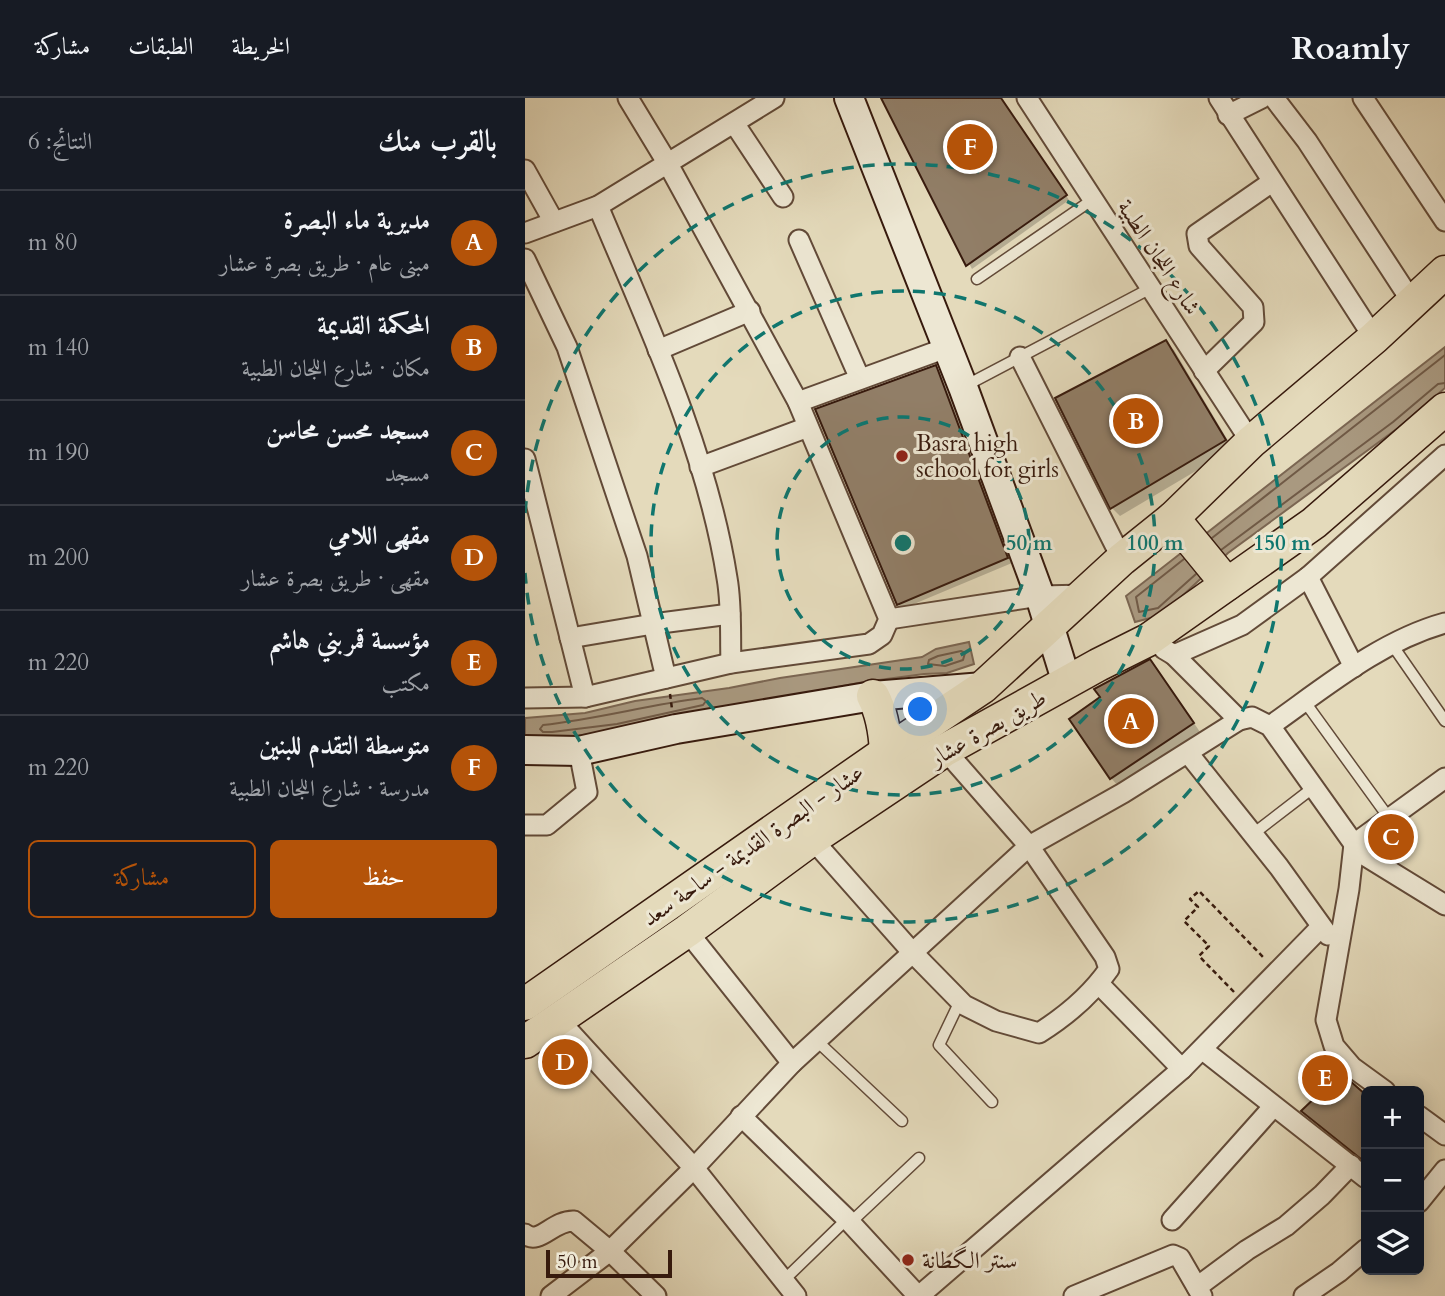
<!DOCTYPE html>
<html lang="ar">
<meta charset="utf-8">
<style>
:root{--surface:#171b24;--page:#242831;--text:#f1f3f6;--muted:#9ea1a6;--line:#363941;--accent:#b45309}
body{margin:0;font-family:Cardo,Amiri,serif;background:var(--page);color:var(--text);direction:rtl}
.controls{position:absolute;right:21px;bottom:21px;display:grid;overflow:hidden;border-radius:10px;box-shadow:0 4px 18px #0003}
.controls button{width:63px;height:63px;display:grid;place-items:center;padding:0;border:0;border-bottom:2px solid var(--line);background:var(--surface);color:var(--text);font:35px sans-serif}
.scale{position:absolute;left:21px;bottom:18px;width:126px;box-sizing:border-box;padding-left:7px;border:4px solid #371a0d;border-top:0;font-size:19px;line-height:24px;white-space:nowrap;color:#371a0d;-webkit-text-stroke:5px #ede7d3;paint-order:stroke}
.you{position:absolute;left:396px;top:612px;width:24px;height:24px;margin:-18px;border:5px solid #fff;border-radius:50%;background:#1a73e8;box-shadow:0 0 0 10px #1a73e833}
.badge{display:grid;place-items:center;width:46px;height:46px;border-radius:50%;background:var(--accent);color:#fff;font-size:23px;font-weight:700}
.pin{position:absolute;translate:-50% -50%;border:4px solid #fff;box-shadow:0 2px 7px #0006}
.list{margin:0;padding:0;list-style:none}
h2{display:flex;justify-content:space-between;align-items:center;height:91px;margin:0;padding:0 28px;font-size:30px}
h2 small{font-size:23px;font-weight:400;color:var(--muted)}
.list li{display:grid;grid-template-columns:46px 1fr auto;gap:21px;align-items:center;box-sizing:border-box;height:105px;padding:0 28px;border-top:2px solid var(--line)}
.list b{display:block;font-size:26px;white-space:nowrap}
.list p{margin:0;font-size:23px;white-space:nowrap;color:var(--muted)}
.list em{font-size:23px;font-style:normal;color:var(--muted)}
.actions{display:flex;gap:14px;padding:21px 28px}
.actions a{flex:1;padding:16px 0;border:2px solid var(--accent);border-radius:10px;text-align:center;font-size:24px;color:var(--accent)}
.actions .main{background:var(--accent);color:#fff}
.icon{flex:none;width:38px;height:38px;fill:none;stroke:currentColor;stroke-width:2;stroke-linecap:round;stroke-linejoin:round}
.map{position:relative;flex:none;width:920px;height:1198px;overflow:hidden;direction:ltr}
header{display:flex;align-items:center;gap:42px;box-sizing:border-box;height:98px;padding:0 35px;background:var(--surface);border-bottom:2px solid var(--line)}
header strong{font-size:33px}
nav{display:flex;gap:38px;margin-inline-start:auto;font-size:24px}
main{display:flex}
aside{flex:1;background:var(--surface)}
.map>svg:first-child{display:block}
</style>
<header>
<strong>Roamly</strong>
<nav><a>الخريطة</a><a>الطبقات</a><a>مشاركة</a></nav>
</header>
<main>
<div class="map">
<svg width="920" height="1198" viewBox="0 0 920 1198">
<rect width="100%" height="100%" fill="#e4dabb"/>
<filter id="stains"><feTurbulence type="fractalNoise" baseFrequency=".00286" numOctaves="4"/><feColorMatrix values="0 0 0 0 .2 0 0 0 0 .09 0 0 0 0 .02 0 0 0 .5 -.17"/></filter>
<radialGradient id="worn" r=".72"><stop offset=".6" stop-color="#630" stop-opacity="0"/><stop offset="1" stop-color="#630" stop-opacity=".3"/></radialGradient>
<g fill="#a99980" stroke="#7b6652" stroke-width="2">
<polygon points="920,249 920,290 873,330 703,455 637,517 610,524 601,498"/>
<polygon points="444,544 449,566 422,575 399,576 339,584 65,636 27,641 0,641 0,620 60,615 110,603 204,590 255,580 397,559 411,551"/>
</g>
<g fill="#0003">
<polygon points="358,0 476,0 544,102 447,171"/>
<polygon points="640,244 649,252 708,351 595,418 587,410 532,301"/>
<polygon points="411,269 415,273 487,465 377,511 373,506"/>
<polygon points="625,564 633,572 675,634 594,689 586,680 546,621"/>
</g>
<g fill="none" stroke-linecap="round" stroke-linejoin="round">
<g stroke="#705a46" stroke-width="2">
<polyline points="687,440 920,257"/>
<polyline points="696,452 868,324 913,286 920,285"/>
<polyline points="659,461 611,499 614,514 633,510 671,476"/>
<polygon points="436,553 440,555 438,562 420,568 403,566 404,562 413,558"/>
<path d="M177 600 181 603 178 607 92 626 27 634H18L15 631 18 627C72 621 123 607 177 600Z"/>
</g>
</g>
<g fill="#917e67" stroke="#371a0d" stroke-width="2">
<polygon points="356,0 476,0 542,97 441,168"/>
<polygon points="641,242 701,342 585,411 530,300"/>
<polygon points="411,267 483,460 372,507 290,311"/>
<polygon points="625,561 669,625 585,681 544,621 575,599 569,591"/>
<polygon points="816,975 841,997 841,1065 776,1013"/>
</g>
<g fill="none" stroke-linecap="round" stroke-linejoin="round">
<g stroke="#624a38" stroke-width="13">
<g id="lane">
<polyline points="452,181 567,102"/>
<polyline points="440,288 626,190"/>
<polyline points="868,548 920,623"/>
<polyline points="780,604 864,720"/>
<polyline points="728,736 789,689"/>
<polyline points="435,903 414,947 467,1004"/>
<polyline points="292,943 377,1023"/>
<polyline points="325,1125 394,1060"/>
<polyline points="258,1183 322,1121"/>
</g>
</g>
<g stroke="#624a38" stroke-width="23">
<g id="street">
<polyline points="502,0 726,344"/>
<polyline points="694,0 849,240"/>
<polyline points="749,0 782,43 887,204"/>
<polyline points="838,0 920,123"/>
<polyline points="703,17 737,0"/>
<polyline points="209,25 258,99"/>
<polyline points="0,72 29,124"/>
<path d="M73 108C123 227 182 352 202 480 207 508 205 537 206 565"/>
<polyline points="0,135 73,108 249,0"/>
<polyline points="274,142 335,281"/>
<polyline points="0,161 42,249 112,458 141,580"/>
<polyline points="133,252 225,213"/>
<polyline points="495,259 597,461"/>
<polyline points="679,273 729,224 728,209 674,148 672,136 747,84"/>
<polyline points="273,304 421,250"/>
<polyline points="0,361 60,599"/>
<polyline points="175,369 283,329"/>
<polyline points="783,479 829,569"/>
<polyline points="364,521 515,498 560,497"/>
<polyline points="45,540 128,526 205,516"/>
<polyline points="639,551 649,557 714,622"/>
<polyline points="649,557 717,527 783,479 920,357"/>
<polyline points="0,600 60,599 206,565 344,546 357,537 364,521 273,304 143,66 103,0"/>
<path d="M745 628C799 590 855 543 920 525"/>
<polyline points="663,655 754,769 803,837"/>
<polyline points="0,727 22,727 62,694 54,653"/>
<path d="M287 741 387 854 439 907 471 923 514 935C541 918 566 897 584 871L580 859 504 748 420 652"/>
<polyline points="162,833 267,965"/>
<polyline points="574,886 657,971"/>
<polyline points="32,920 169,1070 271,1198"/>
<polyline points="678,952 841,1080"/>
<polyline points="860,993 827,969 809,948 801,922 824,791 829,746 920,680"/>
<polyline points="216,1018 322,1121 393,1198"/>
<polyline points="894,1018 920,1037"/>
<polyline points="894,1104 920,1072"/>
<polyline points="647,1122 748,1009"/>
<path d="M0 1136C14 1148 28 1122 49 1123L85 1153 131 1198"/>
<polyline points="672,1189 722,1152 761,1128 797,1097 826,1067"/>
<polyline points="26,1198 85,1153 169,1070 267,965 504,748 598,695 714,622 727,619 745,628 829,746 842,759 920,807"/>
<polyline points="394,1198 657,971 796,829"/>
<polyline points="549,1198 648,1157 655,1160 677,1198"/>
<polyline points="779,1198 814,1174 841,1151"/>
</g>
</g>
<g stroke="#371a0d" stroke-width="32">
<g id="secondary">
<polyline points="324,0 438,289 515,498 542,585"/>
<polyline points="0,652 54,653 151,631 348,598 458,589"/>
</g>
</g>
<g stroke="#371a0d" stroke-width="35">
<g id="primary">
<polyline points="648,420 702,486"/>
<path d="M348 598C357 615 360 634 361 654"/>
<polyline points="0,906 361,654 458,589 597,461 648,420 726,344 849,240 920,174"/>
<polyline points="0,944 162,833 287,741 420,652 573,567 623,542 789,425 920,311"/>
</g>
</g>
<g stroke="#371a0d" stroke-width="2.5" stroke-dasharray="5 3.5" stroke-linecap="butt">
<polyline points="145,596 147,611"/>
<polyline points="709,894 674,858 684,848 659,823 673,809 665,801 674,793 740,861"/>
</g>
<use href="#lane" stroke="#ede7d3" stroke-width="10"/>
<use href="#street" stroke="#ede7d3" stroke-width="19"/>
<use href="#secondary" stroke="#ede7d3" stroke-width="28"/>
<use href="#primary" stroke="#e4dabb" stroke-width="32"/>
</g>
<g fill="none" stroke="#0f766e" stroke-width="3.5" stroke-dasharray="12 9">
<circle cx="378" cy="445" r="126"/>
<circle cx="378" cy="445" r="252"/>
<path d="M0 415A379 379 0 1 1 0 475"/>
</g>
<g fill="#8f2418" stroke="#ede7d3" stroke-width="2.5">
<circle cx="377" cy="358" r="7"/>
<circle cx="383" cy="1162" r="7"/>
</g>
<g text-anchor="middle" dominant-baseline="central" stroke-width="6" stroke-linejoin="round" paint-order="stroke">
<g font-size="23" fill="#371a0d" stroke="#ede7d3">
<text transform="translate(634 159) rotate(57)">شارع اللجان الطبية</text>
<text transform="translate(463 630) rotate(-30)">طريق بصرة عشار</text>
<text transform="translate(228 747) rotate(-35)">عشار - البصرة القديمة - ساحة سعد</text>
</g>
<g font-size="23" fill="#371a0d" stroke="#ede7d3" text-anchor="start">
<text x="391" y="345">Basra high<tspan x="391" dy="26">school for girls</tspan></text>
<text x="397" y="1162">سنتر الگطانة</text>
</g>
</g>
<circle cx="378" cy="445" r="10" fill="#0f766e" stroke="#ede7d3" stroke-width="3.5"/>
<g font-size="21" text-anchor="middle" font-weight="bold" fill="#0f766e" stroke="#ede7d3" stroke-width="6" stroke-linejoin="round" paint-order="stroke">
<text x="504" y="452">50 m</text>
<text x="630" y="452">100 m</text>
<text x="757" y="452">150 m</text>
</g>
<rect width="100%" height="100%" filter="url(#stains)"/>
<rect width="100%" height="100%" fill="url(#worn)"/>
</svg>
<div class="controls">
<button>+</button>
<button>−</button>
<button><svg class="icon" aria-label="layers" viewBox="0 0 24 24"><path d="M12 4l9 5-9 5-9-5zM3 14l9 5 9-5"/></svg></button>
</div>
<div class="scale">50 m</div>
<div class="you"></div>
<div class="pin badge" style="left:606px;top:623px">A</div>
<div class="pin badge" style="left:611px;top:323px">B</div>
<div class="pin badge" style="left:866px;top:739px">C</div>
<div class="pin badge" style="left:40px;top:964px">D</div>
<div class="pin badge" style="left:800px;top:980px">E</div>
<div class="pin badge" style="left:445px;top:49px">F</div>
</div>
<aside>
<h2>بالقرب منك<small>النتائج: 6</small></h2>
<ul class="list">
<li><span class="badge">A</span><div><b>مديرية ماء البصرة</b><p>مبنى عام · طريق بصرة عشار</p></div><em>80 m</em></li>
<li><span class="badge">B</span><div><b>المحكمة القديمة</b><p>مكان · شارع اللجان الطبية</p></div><em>140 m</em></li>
<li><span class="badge">C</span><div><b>مسجد محسن محاسن</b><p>مسجد</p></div><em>190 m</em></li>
<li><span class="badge">D</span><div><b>مقهى اللامي</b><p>مقهى · طريق بصرة عشار</p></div><em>200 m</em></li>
<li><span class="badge">E</span><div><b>مؤسسة قمربني هاشم</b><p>مكتب</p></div><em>220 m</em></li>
<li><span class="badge">F</span><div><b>متوسطة التقدم للبنين</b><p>مدرسة · شارع اللجان الطبية</p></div><em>220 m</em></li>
</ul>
<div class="actions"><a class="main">حفظ</a><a>مشاركة</a></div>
</aside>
</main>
